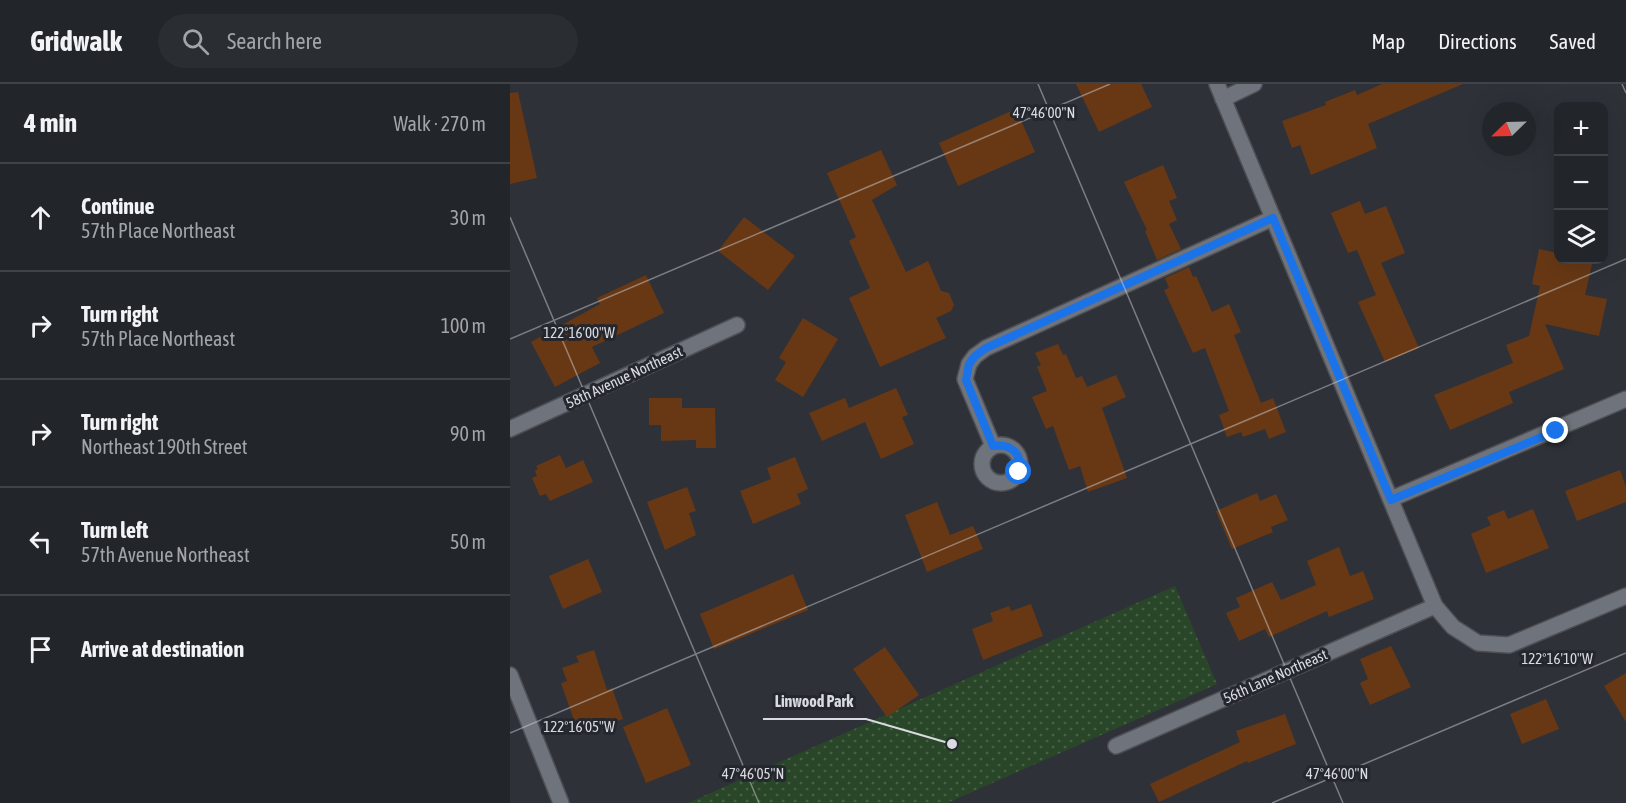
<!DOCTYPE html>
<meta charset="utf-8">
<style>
:root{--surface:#22252a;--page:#2a2d32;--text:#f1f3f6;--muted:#a2a5a8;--line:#3f4247}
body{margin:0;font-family:"Asap Condensed",sans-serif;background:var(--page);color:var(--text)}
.controls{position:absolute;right:18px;top:18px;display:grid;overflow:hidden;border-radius:12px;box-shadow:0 6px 24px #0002}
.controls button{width:54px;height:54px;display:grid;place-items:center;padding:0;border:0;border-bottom:2px solid var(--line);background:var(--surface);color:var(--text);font:30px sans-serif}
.compass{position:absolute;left:972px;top:18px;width:54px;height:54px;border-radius:50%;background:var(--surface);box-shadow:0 6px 24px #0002;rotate:247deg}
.stop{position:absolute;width:18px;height:18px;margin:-14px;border:4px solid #1a73e8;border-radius:50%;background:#fff}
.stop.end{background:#1a73e8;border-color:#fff;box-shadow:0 2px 6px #0008}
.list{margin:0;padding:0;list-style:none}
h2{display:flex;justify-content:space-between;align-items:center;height:78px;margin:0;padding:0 24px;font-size:26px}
h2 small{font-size:20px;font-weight:400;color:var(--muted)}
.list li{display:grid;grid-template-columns:39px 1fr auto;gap:18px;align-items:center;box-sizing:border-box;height:108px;padding:0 24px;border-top:2px solid var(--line)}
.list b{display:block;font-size:22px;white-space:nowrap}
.list p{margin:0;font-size:20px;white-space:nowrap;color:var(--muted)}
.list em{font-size:20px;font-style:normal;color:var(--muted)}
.icon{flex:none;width:33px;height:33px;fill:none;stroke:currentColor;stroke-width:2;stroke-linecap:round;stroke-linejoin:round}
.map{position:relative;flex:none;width:1116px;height:719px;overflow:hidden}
header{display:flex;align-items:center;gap:36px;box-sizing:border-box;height:84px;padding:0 30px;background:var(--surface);border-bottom:2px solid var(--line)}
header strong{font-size:28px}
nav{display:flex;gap:33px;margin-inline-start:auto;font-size:21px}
.search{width:420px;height:54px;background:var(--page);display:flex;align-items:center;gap:15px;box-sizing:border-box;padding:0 21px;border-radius:33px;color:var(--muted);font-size:22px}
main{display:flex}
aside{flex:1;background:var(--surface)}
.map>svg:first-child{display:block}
</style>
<header>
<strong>Gridwalk</strong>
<div class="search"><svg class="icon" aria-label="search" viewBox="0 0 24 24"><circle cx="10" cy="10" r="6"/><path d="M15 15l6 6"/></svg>Search here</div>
<nav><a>Map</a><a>Directions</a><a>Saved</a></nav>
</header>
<main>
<aside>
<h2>4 min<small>Walk · 270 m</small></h2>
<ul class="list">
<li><svg class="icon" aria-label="ahead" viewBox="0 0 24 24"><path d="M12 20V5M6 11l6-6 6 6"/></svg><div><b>Continue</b><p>57th Place Northeast</p></div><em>30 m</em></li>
<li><svg class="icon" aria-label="right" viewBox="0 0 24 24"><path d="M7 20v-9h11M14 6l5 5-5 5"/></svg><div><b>Turn right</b><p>57th Place Northeast</p></div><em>100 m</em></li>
<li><svg class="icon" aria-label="right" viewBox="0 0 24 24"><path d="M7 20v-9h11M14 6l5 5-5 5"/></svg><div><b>Turn right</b><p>Northeast 190th Street</p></div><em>90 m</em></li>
<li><svg class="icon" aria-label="left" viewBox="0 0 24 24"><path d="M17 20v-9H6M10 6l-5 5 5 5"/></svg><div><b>Turn left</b><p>57th Avenue Northeast</p></div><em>50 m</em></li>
<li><svg class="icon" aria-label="arrive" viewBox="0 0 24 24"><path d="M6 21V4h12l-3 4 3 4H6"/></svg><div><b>Arrive at destination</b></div></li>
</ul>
</aside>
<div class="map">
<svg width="1116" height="719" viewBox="0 0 1116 719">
<defs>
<pattern id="park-dots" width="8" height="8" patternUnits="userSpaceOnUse" patternTransform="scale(1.5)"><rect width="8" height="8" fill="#294728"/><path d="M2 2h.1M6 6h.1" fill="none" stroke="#476147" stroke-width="1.8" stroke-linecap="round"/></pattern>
</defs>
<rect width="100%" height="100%" fill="#2e3138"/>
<polygon fill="url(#park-dots)" points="665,502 707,600 437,719 178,719"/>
<g fill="#683815">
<polygon points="566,0 631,0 642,23 589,48"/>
<polygon points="872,0 953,0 858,40 867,64 801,91 790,61 782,64 772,37 816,21 815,18 845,6 847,11"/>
<polygon points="8,8 27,94 0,100 0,9"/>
<polygon points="506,25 525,68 448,102 429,59"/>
<polygon points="371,66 387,101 362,116 396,188 418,177 431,207 439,209 444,221 441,227 426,234 436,254 370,283 339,214 360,204 339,157 346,153 317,89"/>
<polygon points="653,81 667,114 659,117 667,136 659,140 671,165 647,176 635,147 637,146 614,98"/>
<polygon points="850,117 855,130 876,122 895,169 871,179 909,264 875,278 848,218 866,211 847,166 838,169 821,129"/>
<polygon points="234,133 285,172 258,206 208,167"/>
<polygon points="1029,165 1048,169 1048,176 1083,176 1075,211 1097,215 1089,252 1035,240 1054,285 999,308 1003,319 940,346 924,311 1003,279 996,261 1019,252 1030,202 1022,200"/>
<polygon points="679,183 683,193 686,192 702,228 719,220 731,248 724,251 751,319 763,314 776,348 759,355 755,345 733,353 731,348 717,353 709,331 719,327 695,264 683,269 654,206 659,204 655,194"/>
<polygon points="136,191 154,229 82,263 90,279 45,303 21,258 90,220 87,214"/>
<polygon points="293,234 328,255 293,313 265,296 276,278 269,274"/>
<polygon points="548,260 553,271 556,270 566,294 572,292 577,303 606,291 616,313 592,324 617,394 578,408 570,382 559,386 543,342 536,345 522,313 537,307 527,283 531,281 525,269"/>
<polygon points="386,304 398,331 392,333 404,360 371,375 355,338 312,357 299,329 335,314 339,324"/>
<polygon points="139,314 172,314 172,324 205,324 206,364 186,364 186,356 151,357 151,341 139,341"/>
<polygon points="50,371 56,384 73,376 83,398 40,417 36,410 30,412 22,394 27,392 25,387 28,385 26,382"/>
<polygon points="285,373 298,405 287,410 291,420 243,440 230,407 261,395 257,384"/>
<polygon points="1110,386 1116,403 1116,418 1067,437 1055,407"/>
<polygon points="177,403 186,427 179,429 186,451 155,466 137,418"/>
<polygon points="747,409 750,417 766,410 778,436 761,443 763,448 722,465 706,427"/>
<polygon points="427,418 440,451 463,442 473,465 417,488 395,431"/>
<polygon points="1023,425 1039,464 976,489 961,450 981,441 977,433 994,426 998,435"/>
<polygon points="829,463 840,492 853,487 864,515 819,533 817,527 759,553 755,545 729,557 716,529 730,523 726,514 762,498 771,516 806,501 797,477"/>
<polygon points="78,475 92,508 53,525 39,492"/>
<polygon points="283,490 298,526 204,565 190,530"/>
<polygon points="521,520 533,552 473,576 462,545 483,537 480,529 499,522 501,527"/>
<polygon points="881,562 901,603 860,621 850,599 858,595 850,575"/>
<polygon points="375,563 409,611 377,633 343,585"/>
<polygon points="84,566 97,606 102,604 113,635 75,648 73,642 67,645 51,599 57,597 52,584 69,578 66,572"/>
<polygon points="1116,589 1116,638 1094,602"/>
<polygon points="1036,615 1049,645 1012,660 1000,630"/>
<polygon points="157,624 181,681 136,699 113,643"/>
<polygon points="775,630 786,660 738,679 737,677 649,718 640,700 730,658 726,647"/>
</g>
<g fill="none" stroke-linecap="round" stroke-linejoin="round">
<g stroke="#4d4f55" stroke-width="18">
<g id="street">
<polyline points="713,15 744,0"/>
<polyline points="0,345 227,241"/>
<circle cx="491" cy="380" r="19"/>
<polyline points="483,362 455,295 459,280 465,272 476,264 763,134"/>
<polyline points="881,415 1116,315"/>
<polyline points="606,662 925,522"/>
</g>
</g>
<g stroke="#4d4f55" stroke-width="18">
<g id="secondary">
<polyline points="707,0 925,522 943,543 968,559 999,561 1116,512"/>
<polyline points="0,591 51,719"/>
</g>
</g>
<use href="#street" stroke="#6f737b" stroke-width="15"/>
<use href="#secondary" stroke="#6f737b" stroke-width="15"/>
</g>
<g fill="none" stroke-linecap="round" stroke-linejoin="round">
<path stroke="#1a73e8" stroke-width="8" d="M509 388C513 370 501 359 483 362L456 296 459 280 465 272 476 264 763 134 881 416 1046 347"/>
</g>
<path fill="none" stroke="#d9dbe0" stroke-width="1.5" stroke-opacity="0.45" d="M528 0 833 719M1112 0 1116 9M0 133 249 719M0 255 600 0M0 649 1116 175M762 719 1116 569"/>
<g text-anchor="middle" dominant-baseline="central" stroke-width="6" stroke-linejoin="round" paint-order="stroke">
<g font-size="15" fill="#d9dbe0" stroke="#24282e">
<text transform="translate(114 293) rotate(-25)">58th Avenue Northeast</text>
<text transform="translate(765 592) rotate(-24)">56th Lane Northeast</text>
</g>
</g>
<g font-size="15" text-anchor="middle" fill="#d9dbe0" stroke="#24282e" stroke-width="6" stroke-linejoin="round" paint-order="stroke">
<text x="534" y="34">47°46'00"N</text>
<text x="69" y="254">122°16'00"W</text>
<text x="1047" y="580">122°16'10"W</text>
<text x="69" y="648">122°16'05"W</text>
<text x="243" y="695">47°46'05"N</text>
<text x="827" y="695">47°46'00"N</text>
</g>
<path fill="none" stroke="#d9dbe0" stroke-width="2" d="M442 660L356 635H253"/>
<circle fill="#d9dbe0" stroke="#24282e" stroke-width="2" cx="442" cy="660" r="6"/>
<g font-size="16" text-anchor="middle" font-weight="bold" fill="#d9dbe0" stroke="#24282e" stroke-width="6" stroke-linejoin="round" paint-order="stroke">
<text x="304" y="623">Linwood Park</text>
</g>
</svg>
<div class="controls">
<button>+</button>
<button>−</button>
<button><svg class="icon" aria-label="layers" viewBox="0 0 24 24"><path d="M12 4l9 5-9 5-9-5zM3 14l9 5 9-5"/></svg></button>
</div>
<svg class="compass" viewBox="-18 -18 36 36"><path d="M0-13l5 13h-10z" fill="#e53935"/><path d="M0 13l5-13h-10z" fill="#a2a5a8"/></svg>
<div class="stop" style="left:509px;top:388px"></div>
<div class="stop end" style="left:1046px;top:347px"></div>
</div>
</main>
